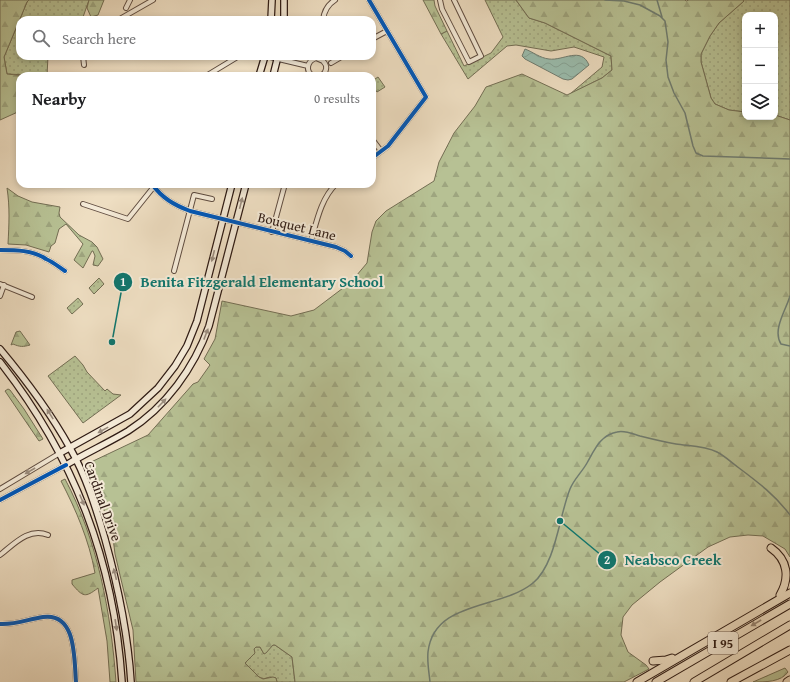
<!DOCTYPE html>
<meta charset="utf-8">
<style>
:root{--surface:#fff;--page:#f2f2f2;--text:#202124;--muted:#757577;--line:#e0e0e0}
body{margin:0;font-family:"Gentium Book Plus",serif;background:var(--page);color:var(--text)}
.controls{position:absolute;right:12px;top:12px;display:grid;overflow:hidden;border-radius:8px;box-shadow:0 2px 6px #0003}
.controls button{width:36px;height:36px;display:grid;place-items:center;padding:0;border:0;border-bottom:1px solid var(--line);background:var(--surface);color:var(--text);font:20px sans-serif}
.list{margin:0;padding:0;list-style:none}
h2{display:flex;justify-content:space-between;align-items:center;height:52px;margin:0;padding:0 16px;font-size:17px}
h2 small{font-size:13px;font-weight:400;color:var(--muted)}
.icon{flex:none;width:22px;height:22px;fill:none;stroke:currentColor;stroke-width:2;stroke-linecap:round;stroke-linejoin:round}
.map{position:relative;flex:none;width:790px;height:682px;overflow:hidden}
.search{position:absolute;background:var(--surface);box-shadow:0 2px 6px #0003;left:16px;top:16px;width:360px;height:44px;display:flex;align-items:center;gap:10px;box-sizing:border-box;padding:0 14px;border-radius:12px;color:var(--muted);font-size:15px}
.panel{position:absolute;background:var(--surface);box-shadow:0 2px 6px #0003;left:16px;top:72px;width:360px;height:116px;border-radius:12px}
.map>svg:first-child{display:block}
</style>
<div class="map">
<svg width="790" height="682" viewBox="0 0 790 682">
<defs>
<pattern id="grass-dots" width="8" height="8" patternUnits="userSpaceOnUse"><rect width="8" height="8" fill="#b7c194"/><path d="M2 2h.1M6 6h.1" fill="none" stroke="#9ea57f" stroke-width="1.8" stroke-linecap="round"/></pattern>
<pattern id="forest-firs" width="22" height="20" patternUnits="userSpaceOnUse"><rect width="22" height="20" fill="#b7c194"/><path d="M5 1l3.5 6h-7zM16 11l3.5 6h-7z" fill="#9ea57f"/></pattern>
<pattern id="water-waves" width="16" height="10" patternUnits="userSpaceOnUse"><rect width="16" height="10" fill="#9abdae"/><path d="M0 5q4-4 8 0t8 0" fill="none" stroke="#85a295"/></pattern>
</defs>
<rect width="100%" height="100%" fill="#eedec2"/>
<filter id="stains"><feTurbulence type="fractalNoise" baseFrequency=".005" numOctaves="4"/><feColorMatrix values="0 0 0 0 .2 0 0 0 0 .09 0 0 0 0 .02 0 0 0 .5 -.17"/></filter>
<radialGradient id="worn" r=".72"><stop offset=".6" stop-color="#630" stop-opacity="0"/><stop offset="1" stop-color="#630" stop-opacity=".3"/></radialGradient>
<g fill="url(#grass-dots)" stroke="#736e54">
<polygon points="29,0 89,0 82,20 20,20 20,56 48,56 47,76 7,74 4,57 27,2"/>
<polygon points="485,0 516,0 529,18 545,23 611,56 612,70 602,78 570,94 602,67 604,57 574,47 551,51 516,45 507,46 468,79 441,34 447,31 464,66 491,53 503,37"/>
<polygon points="743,0 790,0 790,120 775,115 775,15 745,15 745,112 729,110 715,104 711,98 701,62 701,54 710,36 719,23 744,1"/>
<polygon points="378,77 385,87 377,92 372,85 372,81"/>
<polygon points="99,278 104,284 94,294 89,288"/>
<polygon points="78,298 83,304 72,314 67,308"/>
<polygon points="75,356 83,365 87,372 105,391 107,389 113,394 121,395 83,423 48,376"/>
<polygon points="273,645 275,645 292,657 295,682 277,682 276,678 270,677 263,679 259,677 245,663 254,653 254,649 256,647 260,647 264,654"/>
</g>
<g fill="url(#forest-firs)" stroke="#736e54">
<polygon points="0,0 29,0 27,2 4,57 7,74 26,76 20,76 20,111 0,120"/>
<polygon points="89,0 104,0 98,15 91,17 87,8"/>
<polygon points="423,0 434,0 435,6 447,31 441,34"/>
<polygon points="516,0 685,0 686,1 689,0 743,0 744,1 719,23 710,36 701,54 701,62 711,98 715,104 729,110 745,112 745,117 775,117 775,115 790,120 790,557 785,549 763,536 748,535 730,537 708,547 660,582 632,605 623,617 621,635 628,652 646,665 649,669 624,682 295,682 292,657 275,645 273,645 266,653 264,654 260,647 256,647 254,649 255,653 245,663 259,677 263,679 273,677 276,678 277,682 136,682 133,630 115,554 113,538 89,463 148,435 193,384 198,382 210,365 204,359 215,339 222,301 291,316 314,310 351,282 367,263 372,232 376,221 386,211 434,181 439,162 454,133 475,106 486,87 522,74 567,95 602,78 612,70 611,56 545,23 529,18"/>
<path d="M7 188 18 196 32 202 60 207 59 213 60 217 79 235 92 242 97 247 103 259 98 266 93 265 95 256 93 251H92L83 268 74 260 83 244 66 224 59 229 55 243 51 246 49 252 26 245 8 244C9 225 10 207 7 188Z"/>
<path d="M20 331 30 345C23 347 20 347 13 344L11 345 16 332Z"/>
<polygon points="8,389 10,390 24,409 43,439 39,441 5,391"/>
<path d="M65 479C98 541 111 613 116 682H110L107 641 98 588C85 598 83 597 72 584V580L95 573C89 540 76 510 61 481Z"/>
<path d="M785 668 788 672C781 682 766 682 753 682Z"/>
</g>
<path fill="url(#water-waves)" stroke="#6f7c70" d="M525 49C533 52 540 58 549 59 563 61 581 46 589 65L572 79 568 80 563 79 525 59 522 56Z"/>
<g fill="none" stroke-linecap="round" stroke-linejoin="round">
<g stroke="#6f7c70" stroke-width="1.5">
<polyline points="605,0 624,1 640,5 660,16 665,21 668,42 666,60 668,77 674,93 685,113 693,146 696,153 703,156 790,159"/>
<polyline points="657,0 662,17"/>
<path d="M790 296C786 310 772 330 781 344L790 346"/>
<path d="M430 682C429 672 427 662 428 652 434 600 500 610 533 583 556 564 559 516 570 489 574 479 582 472 587 463 594 451 600 435 617 432 625 430 633 434 640 436 652 439 664 442 676 444 689 446 705 446 717 452 725 456 732 463 739 468 759 483 775 495 790 515"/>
</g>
<g stroke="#5f4c40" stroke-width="6">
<g id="street">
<polyline points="369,0 426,97 388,146 372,158"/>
<polyline points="440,0 442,9 469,62 481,56 454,0"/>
<polyline points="126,8 130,0"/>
<polyline points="118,20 153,0"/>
<path d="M323 20C324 11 327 5 335 0"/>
<polyline points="372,39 387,31"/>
<polyline points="83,56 84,65"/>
<polyline points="266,56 308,66"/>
<polyline points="331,63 343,56"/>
<polyline points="206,76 239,56"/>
<path d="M313 76C305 71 307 61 316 58L323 61C328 66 327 72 321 76"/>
<polyline points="372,139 381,151"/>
<path d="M152 184C162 198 174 205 190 211L336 247 345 251 351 256"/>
<polyline points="83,204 128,219 156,184"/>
<polyline points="272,232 285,184"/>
<path d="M311 241C317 220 321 199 336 184"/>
<path d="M0 250C15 250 33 250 46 259 53 262 59 267 65 271"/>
<polyline points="174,271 194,195 212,199"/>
<polyline points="0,284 32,297"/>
<polyline points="0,296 4,285"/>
<polyline points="0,489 60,453"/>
<polyline points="0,500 66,465"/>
<path d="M0 555C14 544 29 527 48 535"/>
<path d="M0 624C15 625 29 619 43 617 77 612 74 660 76 682"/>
</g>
</g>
<g stroke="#2f1b14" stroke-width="8">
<g id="secondary">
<polyline points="271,20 272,0"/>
<polyline points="284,20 284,0"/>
<polyline points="259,76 265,56"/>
<polyline points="273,76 278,56"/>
<path d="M0 349C26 380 50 412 70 448 86 476 96 508 105 539 118 586 128 633 131 682"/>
<path d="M0 362C75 458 114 561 122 682"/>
<polyline points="60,453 130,414 158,388 175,366 187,346 197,321 232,184"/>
<path d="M66 465C86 453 108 443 128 431 166 407 194 368 209 326L246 184"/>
</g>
</g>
<g stroke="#2f1b14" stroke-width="9">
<g id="highway">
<path d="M771 548C788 560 790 578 780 595"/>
<polyline points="653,661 666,660 672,658"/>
<polyline points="637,682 790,593"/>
<polyline points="656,682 790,604"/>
<polyline points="694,682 790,625"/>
<polyline points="731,682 790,650"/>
<polyline points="787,682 790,680"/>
</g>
</g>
<use href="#street" stroke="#f4ead7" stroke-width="4"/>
<use href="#secondary" stroke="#f4ead7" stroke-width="5.5"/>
<use href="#highway" stroke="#eedec2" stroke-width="7"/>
<g stroke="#f4ead7" stroke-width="6">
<g id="cycleway">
<polyline points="369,0 426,97 388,146 372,158"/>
<path d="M152 184C162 198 174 205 190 211L336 247 345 251 351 256"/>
<path d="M0 250C15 250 33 250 46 259 53 262 59 267 65 271"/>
<polyline points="0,500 66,465"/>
<path d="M0 624C15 625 29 619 43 617 77 612 74 660 76 682"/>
</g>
</g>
<use href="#cycleway" stroke="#0057b8" stroke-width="4"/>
</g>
<defs><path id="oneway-solid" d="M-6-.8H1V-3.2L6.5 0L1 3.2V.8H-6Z"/></defs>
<g fill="#9b8d7f">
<use href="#oneway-solid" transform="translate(241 203) rotate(-76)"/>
<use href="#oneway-solid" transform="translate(213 256) rotate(104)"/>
<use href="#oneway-solid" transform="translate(206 334) rotate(-69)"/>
<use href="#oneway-solid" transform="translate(162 403) rotate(-46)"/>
<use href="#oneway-solid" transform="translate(50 414) rotate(-122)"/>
<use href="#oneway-solid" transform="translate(103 430) rotate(151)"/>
<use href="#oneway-solid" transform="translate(30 471) rotate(150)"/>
<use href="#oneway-solid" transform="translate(82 500) rotate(67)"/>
<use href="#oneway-solid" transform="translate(115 574) rotate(-104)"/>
<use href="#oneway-solid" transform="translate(116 625) rotate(81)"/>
</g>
<use fill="#988674" href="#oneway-solid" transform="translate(756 623) rotate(150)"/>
<g text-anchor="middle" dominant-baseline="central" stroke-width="4" stroke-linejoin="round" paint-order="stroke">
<rect fill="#f4ead7" stroke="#6a594e" stroke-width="1" x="708" y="632" width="30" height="22" rx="3"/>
<g font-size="13" font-weight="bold" fill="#2f1b14">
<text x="723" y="643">I 95</text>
</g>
<g font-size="14" fill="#2f1b14" stroke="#f4ead7">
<text transform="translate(297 226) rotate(14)">Bouquet Lane</text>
<text transform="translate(103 501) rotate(70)">Cardinal Drive</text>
</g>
</g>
<path fill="none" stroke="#0f766e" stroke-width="1.5" d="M112 342L123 282M560 521L607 560"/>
<g fill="#0f766e" stroke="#f4ead7" stroke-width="1.5">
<circle cx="112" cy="342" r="4"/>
<circle cx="560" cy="521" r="4"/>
<circle cx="123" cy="282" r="10"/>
<circle cx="607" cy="560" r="10"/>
</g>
<g font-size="12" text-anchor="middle" font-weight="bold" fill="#fff">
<text x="123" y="286">1</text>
<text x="607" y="564">2</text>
</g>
<g font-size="15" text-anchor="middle" font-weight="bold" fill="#0f766e" stroke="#f4ead7" stroke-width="4" stroke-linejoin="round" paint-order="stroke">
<text x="262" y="287">Benita Fitzgerald Elementary School</text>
<text x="673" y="565">Neabsco Creek</text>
</g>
<rect width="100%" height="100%" filter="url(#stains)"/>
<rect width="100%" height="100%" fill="url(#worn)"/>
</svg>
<div class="controls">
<button>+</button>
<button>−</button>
<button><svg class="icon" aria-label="layers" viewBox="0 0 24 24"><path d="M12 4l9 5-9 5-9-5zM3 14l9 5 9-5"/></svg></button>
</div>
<div class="search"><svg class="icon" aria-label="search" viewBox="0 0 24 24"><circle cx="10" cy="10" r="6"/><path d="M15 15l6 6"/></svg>Search here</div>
<section class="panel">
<h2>Nearby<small>0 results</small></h2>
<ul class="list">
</ul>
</section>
</div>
